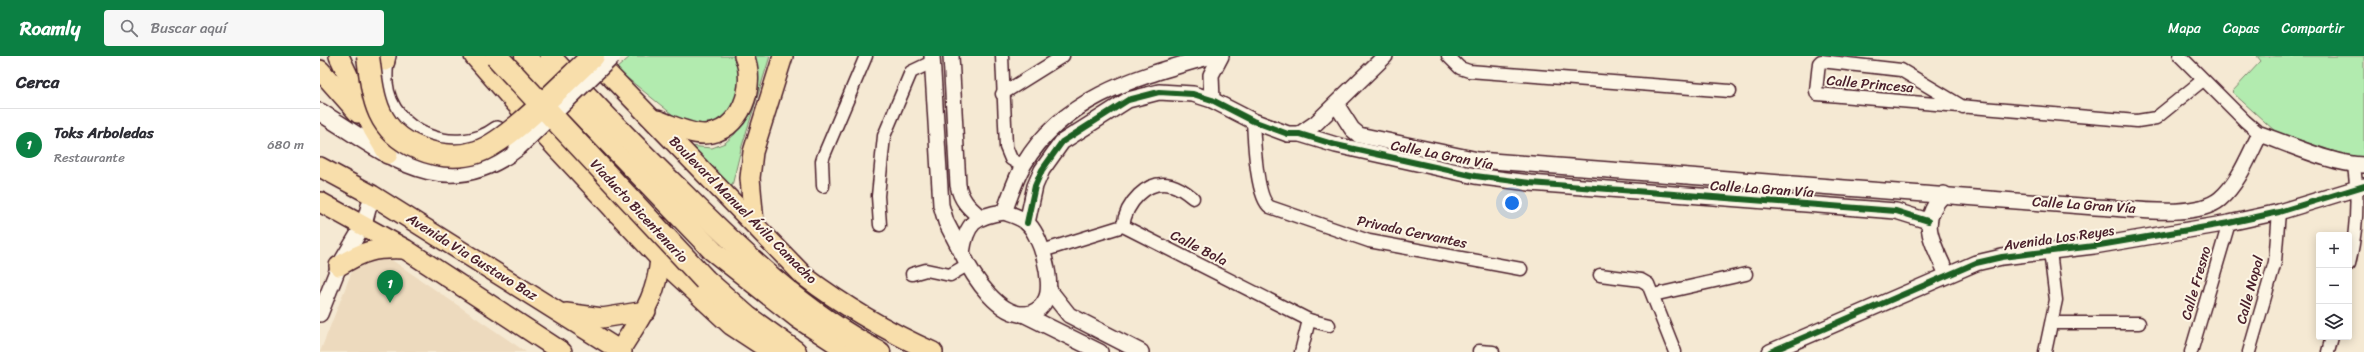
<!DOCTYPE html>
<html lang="es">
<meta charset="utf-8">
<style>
:root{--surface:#fff;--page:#f7f7f7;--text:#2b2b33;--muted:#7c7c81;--line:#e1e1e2;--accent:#0b8043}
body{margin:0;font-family:Sriracha,sans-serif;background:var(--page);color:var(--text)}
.controls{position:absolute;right:12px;bottom:12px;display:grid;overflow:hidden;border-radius:4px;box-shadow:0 2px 10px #0003}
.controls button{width:36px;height:36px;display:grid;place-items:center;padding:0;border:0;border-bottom:1px solid var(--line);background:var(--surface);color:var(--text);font:20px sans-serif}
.you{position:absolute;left:1192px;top:147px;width:14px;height:14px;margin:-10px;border:3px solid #fff;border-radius:50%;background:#1a73e8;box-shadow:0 0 0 6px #1a73e833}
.badge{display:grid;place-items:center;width:26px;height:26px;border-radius:50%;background:var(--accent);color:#fff;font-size:13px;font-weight:700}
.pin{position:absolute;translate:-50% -33px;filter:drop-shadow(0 1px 2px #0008)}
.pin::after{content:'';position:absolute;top:21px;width:14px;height:12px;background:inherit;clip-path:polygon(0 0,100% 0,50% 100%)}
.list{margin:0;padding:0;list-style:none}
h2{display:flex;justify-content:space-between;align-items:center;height:52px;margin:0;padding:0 16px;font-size:17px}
h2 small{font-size:13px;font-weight:400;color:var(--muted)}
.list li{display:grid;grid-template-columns:26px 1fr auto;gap:12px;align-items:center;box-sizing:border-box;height:72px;padding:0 16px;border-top:1px solid var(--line)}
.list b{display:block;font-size:15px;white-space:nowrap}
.list p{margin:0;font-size:13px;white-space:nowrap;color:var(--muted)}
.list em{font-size:13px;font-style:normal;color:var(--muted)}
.icon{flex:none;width:22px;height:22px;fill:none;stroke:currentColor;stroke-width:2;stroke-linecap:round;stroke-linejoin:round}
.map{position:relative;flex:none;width:2044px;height:296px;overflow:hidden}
header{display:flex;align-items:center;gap:24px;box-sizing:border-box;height:56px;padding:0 20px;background:var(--accent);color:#fff}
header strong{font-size:19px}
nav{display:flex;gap:22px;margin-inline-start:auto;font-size:14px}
.search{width:280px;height:36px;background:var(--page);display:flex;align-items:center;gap:10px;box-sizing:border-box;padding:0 14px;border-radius:4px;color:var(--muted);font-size:15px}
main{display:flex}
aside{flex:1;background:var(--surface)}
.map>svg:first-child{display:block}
</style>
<header>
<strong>Roamly</strong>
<div class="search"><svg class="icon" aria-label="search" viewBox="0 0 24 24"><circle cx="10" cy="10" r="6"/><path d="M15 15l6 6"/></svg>Buscar aquí</div>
<nav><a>Mapa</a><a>Capas</a><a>Compartir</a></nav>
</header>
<main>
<aside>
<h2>Cerca<small></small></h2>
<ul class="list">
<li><span class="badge">1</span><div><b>Toks Arboledas</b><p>Restaurante</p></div><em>680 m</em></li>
</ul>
</aside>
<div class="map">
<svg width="2044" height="296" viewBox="0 0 2044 296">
<rect width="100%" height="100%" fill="#f5e9d3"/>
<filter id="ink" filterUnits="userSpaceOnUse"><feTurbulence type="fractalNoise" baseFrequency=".025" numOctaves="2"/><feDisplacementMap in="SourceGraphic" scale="8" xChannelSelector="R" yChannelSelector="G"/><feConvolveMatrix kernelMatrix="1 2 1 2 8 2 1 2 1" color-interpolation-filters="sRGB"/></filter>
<g filter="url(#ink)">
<polygon fill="#eddabe" points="44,185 206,296 0,296"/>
<g fill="#b2ebaf" stroke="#7e856d">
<path d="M311 0H413C422 17 422 41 412 57 408 63 401 68 396 72L368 71 296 13Z"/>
<polygon points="432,0 450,0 421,93 411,134 368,90 392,92 405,87 415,78 430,55"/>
<polygon points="1937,0 2044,0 2044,101 2034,102 1956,76 1912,36 1941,5"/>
</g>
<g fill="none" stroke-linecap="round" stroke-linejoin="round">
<g stroke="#4a1f2b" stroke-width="15">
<g id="minor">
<polyline points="682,0 686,91 691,103 703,110"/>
<polyline points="1128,0 1140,12 1149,15 1410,35"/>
<polyline points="1860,0 1925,65 1940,78"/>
<polyline points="682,38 743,0"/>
<polyline points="1643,51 1581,14 1501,5 1499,7 1496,35 1497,38 1817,65 1836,62 1883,24"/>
<path d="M933 65C934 82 936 142 950 151L1049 185 1201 213"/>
<polyline points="503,130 502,105 504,99 546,0"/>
<polyline points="560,169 558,140 564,80 591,16 612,6"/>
<path d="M803 170C806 148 826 123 851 129 859 131 867 137 873 142"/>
<polyline points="722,195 803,170 989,264 1009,269"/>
<path d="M2029 208C2037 174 2039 144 2034 109"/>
<polyline points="592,218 606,214 630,219 647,209"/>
<polyline points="1280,219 1321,224 1328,228 1355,296"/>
<polyline points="1333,239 1426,218"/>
<polyline points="1733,267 1819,267"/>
<polyline points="1159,295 1173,296"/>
<polyline points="981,296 989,264"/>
<polyline points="1725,296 1736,244 1730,195"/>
<polyline points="1871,296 1909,167"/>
<polyline points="1929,296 1955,206 1959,156"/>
<polyline points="2008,296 2012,281"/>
</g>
</g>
<g stroke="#4a1f2b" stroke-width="18">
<g id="tertiary">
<polyline points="612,0 621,149 626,166 642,197"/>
<path d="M631 0 638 129C641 144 648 151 660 161"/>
<polyline points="892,44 891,19 901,0"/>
<path d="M1016 48 1032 73 1039 79 1158 104 1775 151C1808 152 1875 164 1900 143 1919 127 1929 99 1940 78 1969 88 2014 109 2044 109"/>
<polyline points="980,78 996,67 1065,0"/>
<path d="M1624 138C1596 167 1614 187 1627 219"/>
<path d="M684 156C692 159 700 161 706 166 721 178 734 227 726 243 723 250 717 255 711 257 681 266 652 219 642 197 646 167 655 160 684 156Z"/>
<path d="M684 156C690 141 695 123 704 108 745 39 819 21 891 0"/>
<polyline points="707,167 715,130 722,114 742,86 808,44 839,36 873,38 892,44 933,65 968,78 980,78 1016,89 1155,120 1210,127 1576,155 1608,165"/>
<polyline points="730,235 749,259 821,296"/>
<polyline points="0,258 19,210 44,168 52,139"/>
<polyline points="703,258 780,296"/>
<polyline points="1450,296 1656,207 1682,201 1774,190 1909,167 1959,156 2044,130"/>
</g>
</g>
<g stroke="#4a1f2b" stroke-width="20">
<g id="secondary">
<path d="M67 0C63 8 64 18 64 27 69 79 136 105 177 74"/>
<path d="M0 56C66 97 124 150 198 91"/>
</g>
</g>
<g stroke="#4a1f2b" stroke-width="22">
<g id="primary">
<polyline points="19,0 53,73 68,98"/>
<polyline points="154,0 213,67 340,203 411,269 452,296"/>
<path d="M271 0 484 220C525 251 566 275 613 296"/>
<polyline points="65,5 65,0"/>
<polyline points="0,14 38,57"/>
<path d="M337 64C352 69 369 78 384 78 421 77 437 29 424 0"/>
<polyline points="0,111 52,139 302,296"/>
<polyline points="0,146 85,193 242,296"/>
<polyline points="434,167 430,122 433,96 463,0"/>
<path d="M19 210C43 195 54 192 83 193"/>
<polyline points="246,257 282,262 326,255"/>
<path d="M299 296C320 261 336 245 340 203"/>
</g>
</g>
<g stroke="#4a1f2b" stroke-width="23">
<g id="trunk">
<polyline points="205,0 393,195 478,262 530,296"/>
<path d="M230 0C272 46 316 91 361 135 422 196 483 256 560 296"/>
<polyline points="296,156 325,168 341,172"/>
</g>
</g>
<g stroke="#4a1f2b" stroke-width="25">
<polyline id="motorway" points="385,224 428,262 475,296"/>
</g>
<use href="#minor" stroke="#fcf5e5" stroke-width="12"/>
<use href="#tertiary" stroke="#fcf5e5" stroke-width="15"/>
<use href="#secondary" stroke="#fcf5e5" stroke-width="17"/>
<use href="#primary" stroke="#f8deab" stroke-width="19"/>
<use href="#trunk" stroke="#f8deab" stroke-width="20"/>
<use href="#motorway" stroke="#f8deab" stroke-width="22"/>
<g stroke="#4a1f2b" stroke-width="20" stroke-linecap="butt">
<polyline id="secondary-bridge" points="198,91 292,0"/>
</g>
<g stroke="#4a1f2b" stroke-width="25" stroke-linecap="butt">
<g id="motorway-bridge">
<path d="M48 0C53 40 55 74 98 92 117 100 136 103 157 96 190 85 245 25 273 0"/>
<polyline points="176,0 385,224"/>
</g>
</g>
<use href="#secondary-bridge" stroke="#fcf5e5" stroke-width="17"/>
<use href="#motorway-bridge" stroke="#f8deab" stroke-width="22"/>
<g stroke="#fcf5e5" stroke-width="8">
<g id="cycleway">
<polyline points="707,167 715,130 722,114 742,86 808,44 839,36 873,38 892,44 933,65 968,78 980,78 1016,89 1155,120 1210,127 1576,155 1608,165"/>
<polyline points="1450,296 1656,207 1682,201 1774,190 1909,167 1959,156 2044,130"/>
</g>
</g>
<use href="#cycleway" stroke="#1b5e20" stroke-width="6"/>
</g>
</g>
<g text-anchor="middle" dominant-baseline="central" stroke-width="4" stroke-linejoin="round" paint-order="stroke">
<g font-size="14" fill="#4a1f2b" stroke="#fcf5e5">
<text transform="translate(1550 28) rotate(5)">Calle Princesa</text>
<text transform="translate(1122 99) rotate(11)">Calle La Gran Vía</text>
<text transform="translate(1442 133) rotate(4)">Calle La Gran Vía</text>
<text transform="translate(1764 149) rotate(4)">Calle La Gran Vía</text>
<text transform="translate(423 154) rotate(45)">Boulevard Manuel Ávila Camacho</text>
<text transform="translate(319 155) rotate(47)">Viaducto Bicentenario</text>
<text transform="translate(1092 176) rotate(12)">Privada Cervantes</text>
<text transform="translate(1739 182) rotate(-8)">Avenida Los Reyes</text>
<text transform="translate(879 192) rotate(27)">Calle Bola</text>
<text transform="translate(152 201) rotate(32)">Avenida Via Gustavo Baz</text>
<text transform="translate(1876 227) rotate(-74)">Calle Fresno</text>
<text transform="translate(1930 234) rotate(-75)">Calle Nopal</text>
</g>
</g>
</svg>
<div class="controls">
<button>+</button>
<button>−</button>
<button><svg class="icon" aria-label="layers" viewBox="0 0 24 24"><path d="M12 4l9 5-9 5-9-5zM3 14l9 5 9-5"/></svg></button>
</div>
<div class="you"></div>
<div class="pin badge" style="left:70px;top:247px">1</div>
</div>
</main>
